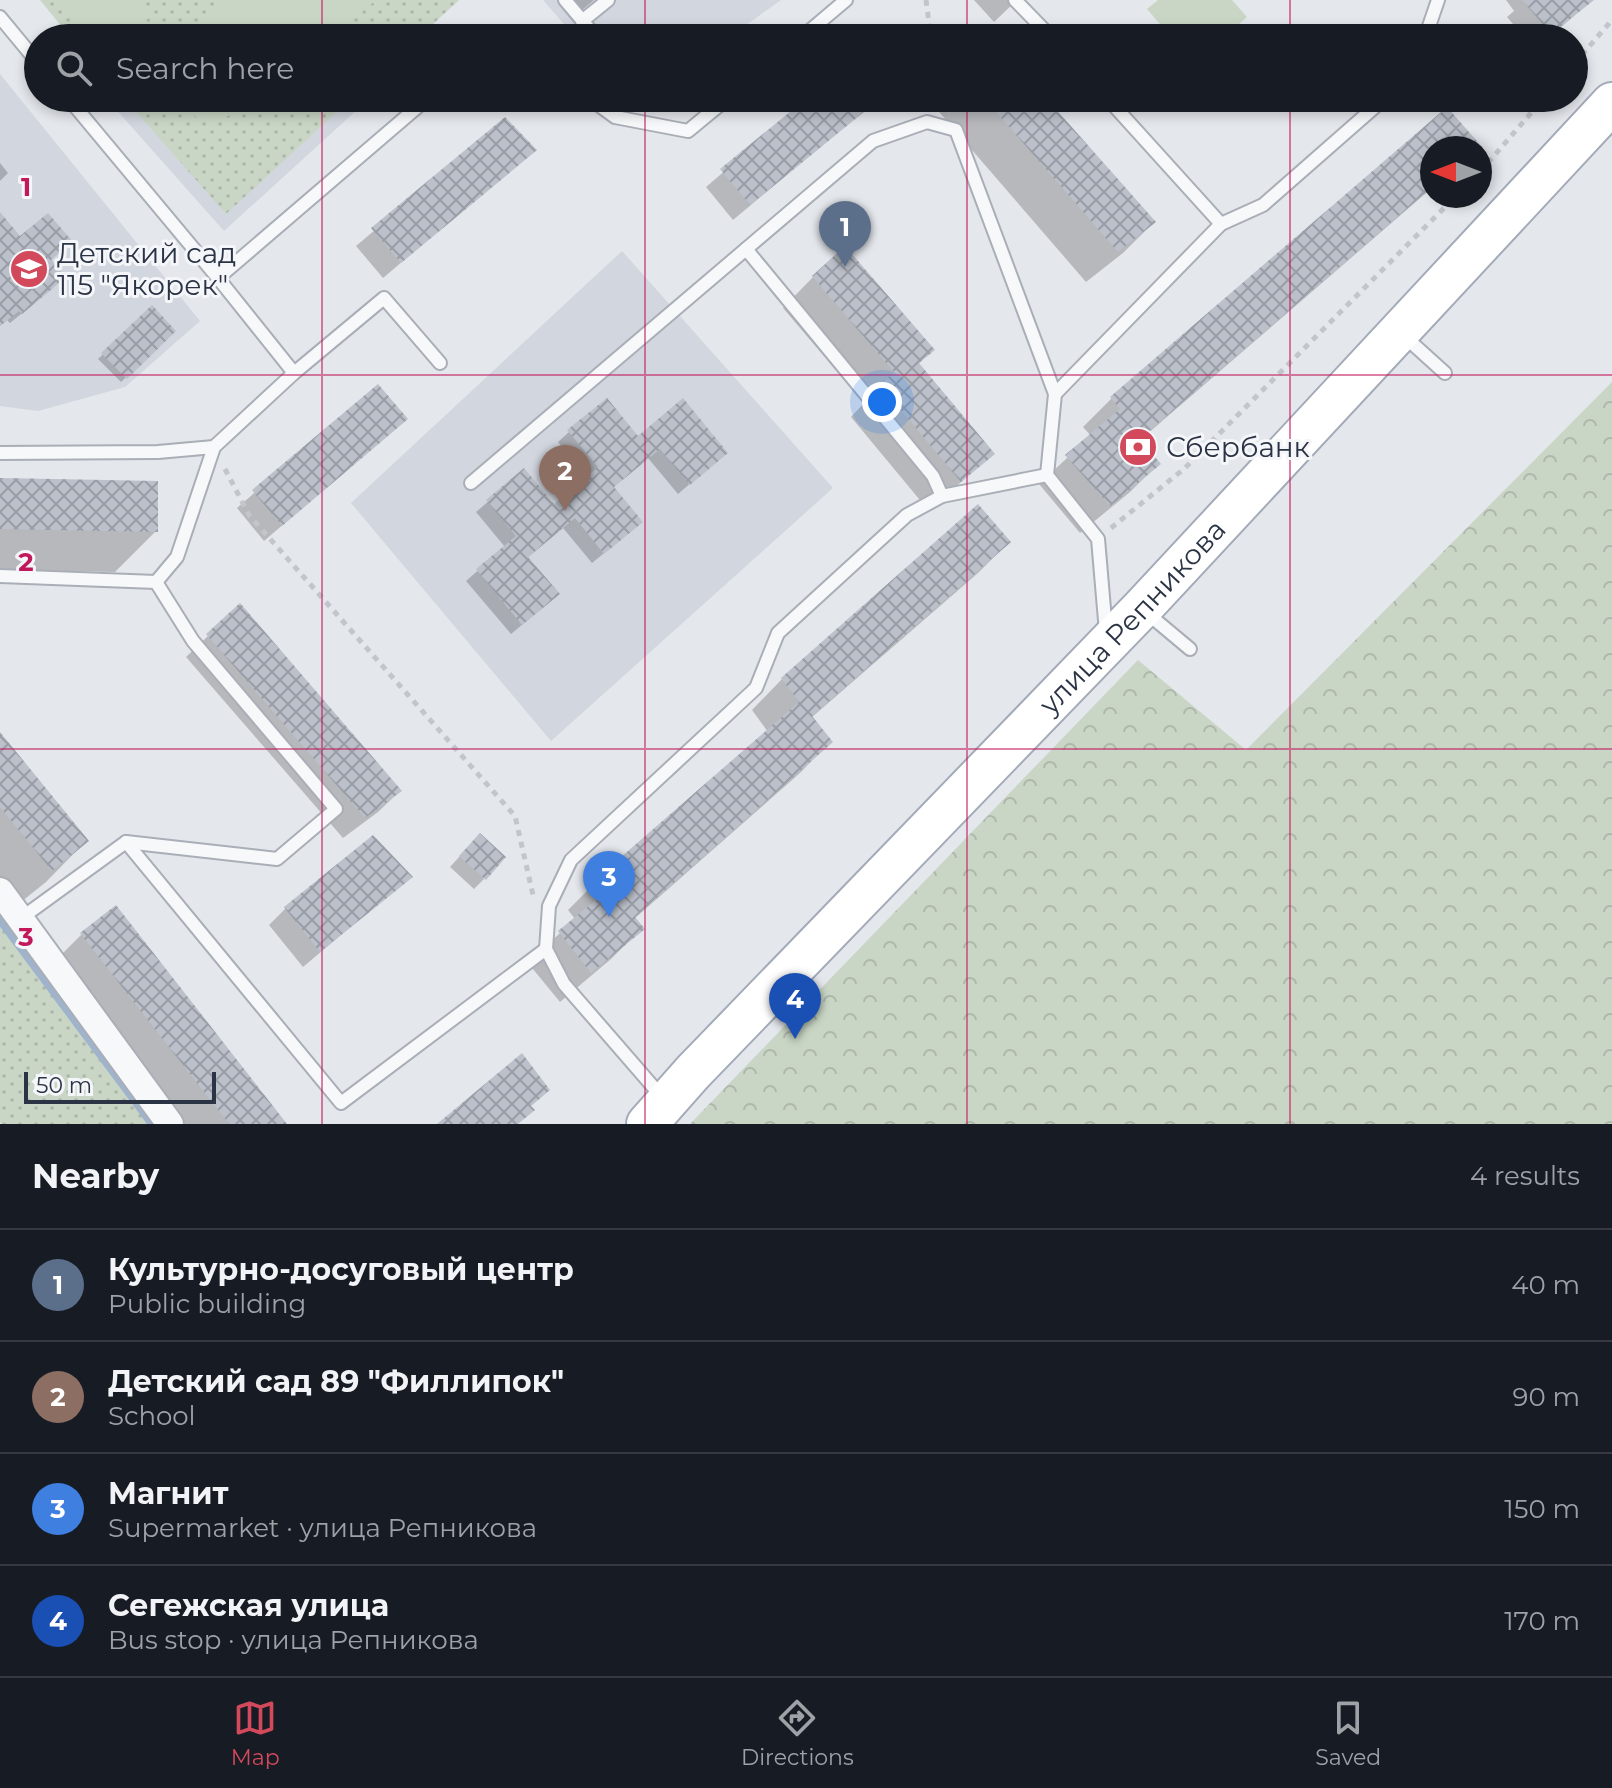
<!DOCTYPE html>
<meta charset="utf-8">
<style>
:root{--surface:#171b24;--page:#242831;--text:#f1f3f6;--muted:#9ea1a6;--line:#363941;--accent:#d1495b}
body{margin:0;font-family:Montserrat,sans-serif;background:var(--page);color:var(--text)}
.compass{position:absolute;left:1420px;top:136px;width:72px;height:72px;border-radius:50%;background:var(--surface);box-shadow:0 4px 12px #0003;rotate:270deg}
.scale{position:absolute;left:24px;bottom:20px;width:192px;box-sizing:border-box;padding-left:8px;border:4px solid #2b3445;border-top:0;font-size:22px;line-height:28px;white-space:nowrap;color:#2b3445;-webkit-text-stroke:6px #f4f6f9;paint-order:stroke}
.you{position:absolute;left:882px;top:402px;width:28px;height:28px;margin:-20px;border:6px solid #fff;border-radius:50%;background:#1a73e8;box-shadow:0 0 0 12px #1a73e833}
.badge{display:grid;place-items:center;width:52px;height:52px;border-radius:50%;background:var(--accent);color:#fff;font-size:26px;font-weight:700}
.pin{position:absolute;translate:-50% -66px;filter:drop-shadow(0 2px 4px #0008)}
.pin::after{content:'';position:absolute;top:42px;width:28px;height:24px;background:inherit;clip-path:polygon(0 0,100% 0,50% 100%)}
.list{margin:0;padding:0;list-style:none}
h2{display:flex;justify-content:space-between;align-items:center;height:104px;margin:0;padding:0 32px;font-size:34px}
h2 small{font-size:26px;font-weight:400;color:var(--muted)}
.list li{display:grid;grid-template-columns:52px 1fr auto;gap:24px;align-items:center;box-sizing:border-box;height:112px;padding:0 32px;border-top:2px solid var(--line)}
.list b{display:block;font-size:30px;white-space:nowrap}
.list p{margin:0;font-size:26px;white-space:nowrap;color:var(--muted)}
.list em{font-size:26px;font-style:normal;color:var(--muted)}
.icon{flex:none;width:44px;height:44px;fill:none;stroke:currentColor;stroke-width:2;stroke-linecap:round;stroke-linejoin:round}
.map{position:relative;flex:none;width:1612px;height:1124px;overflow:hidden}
.search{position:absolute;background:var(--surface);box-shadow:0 4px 12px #0003;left:24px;right:24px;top:24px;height:88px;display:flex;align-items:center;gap:20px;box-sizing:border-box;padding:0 28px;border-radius:44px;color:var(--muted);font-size:30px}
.sheet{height:552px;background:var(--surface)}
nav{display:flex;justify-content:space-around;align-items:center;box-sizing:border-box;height:112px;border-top:2px solid var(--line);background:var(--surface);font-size:22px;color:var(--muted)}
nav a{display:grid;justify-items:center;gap:4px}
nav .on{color:var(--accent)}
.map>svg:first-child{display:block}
</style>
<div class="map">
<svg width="1612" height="1124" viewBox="0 0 1612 1124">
<defs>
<pattern id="grass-dots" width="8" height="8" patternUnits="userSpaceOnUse" patternTransform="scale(2)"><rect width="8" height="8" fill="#c9d6c5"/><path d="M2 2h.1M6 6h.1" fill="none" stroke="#adb8ab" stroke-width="1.8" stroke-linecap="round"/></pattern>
<pattern id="forest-crowns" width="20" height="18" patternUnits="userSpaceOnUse" patternTransform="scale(2)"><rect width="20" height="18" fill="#c9d6c5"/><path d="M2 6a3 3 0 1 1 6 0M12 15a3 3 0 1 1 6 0" fill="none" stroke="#adb8ab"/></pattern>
<pattern id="building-cross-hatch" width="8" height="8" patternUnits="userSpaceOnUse" patternTransform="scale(2)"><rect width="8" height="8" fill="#bbc0ca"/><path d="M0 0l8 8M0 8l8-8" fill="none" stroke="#989da6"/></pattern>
</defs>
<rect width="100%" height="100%" fill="#e4e7ec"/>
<g fill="#d2d6de">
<polygon points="543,0 781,0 728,38 576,38"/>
<polygon points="0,74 200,321 125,387 38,411 0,406"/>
<polygon points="106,98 370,98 224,231"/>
<polygon points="622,251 833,488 551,741 351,503"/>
</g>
<g fill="url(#grass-dots)">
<polygon points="40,0 459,0 418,38 71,38"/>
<polygon points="124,98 352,98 226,214"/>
<polygon points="0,920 152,1124 2,1124 0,1122"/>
</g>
<polygon fill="url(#forest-crowns)" points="1612,382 1612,1124 690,1124 1138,660 1246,750"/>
<g fill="#c9d6c5">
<polygon points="56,0 137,0 150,17 127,38 90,38"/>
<polygon points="226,0 376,0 332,38 179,38"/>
<polygon points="1158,0 1232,0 1247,17 1223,38 1172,38 1147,9"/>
<polygon points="180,98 262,98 246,112 200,122"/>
</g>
<g fill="#0003" fill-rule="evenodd">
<polygon points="560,0 594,0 574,17"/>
<polygon points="974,0 1017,0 994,22"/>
<polygon points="1506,0 1593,0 1548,38 1525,38 1507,17 1514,11"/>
<polygon points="982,28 991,38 971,38"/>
<polygon points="810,98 879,98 733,220 706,187"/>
<polygon points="927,98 1044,98 1154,222 1123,253 1086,282"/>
<polygon points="1447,110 1475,148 1432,148 1432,188 1139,441 1158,464 1130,492 1080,533 1039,484 1091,436 1083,427 1111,399"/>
<polygon points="505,120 534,150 383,278 356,246"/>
<polygon points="0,163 8,173 0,181"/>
<polygon points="0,216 19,239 50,261 53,288 10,323 7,320 0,326"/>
<path d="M813 277 932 350 918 364 992 454 929 511 851 417 864 403 783 308ZM881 383 896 401 893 404 878 386Z"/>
<polygon points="152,308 174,331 121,382 98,359"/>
<polygon points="377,387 406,419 264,541 237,508"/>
<polygon points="569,432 637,438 714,463 678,494 648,458 612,488 630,532 592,563 563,528 527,558 546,605 511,634 466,581 505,547 476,512 524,471 553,507 588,478 558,442"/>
<polygon points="0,480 156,531 115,572 0,570"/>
<polygon points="1009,542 978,573 811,718 830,742 800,773 634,919 642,928 611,959 560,1002 528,963 575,919 568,910 599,879 768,732 752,710 782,679"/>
<polygon points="208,636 400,791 378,812 343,838 186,657"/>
<polygon points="0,735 86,841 46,882 11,910 0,897"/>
<polygon points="469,846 484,879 474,889 450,867"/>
<polygon points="410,877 303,967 269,925 285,909"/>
<polygon points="116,908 285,1124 157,1124 41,975 81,935"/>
</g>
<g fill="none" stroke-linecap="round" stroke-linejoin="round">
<polyline stroke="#9fb4cc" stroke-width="8" points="0,920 152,1124"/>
</g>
<g fill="url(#building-cross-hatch)">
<polygon points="1522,0 1594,0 1551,34"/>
<polygon points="807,98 881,98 750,205 720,169"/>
<polygon points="984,98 1046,98 1156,222 1118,252"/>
<polygon points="1447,107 1483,148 1432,148 1432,187 1140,439 1161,464 1110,506 1065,455 1120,409 1110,397"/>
<polygon points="505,117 537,150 401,263 371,228"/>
<polygon points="0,212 20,236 48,213 73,242 51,260 66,277 22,314 19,311 0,326"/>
<polygon points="845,246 935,350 919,363 995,454 961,482 880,385 894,372 812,276"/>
<polygon points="152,305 176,331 127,379 101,353"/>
<polygon points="378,384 408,419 282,526 252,490"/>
<polygon points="607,398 638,436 683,398 728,453 690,485 660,449 614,487 643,522 604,554 575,518 528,557 560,594 522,625 476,569 516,536 486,500 524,468 554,504 598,467 567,430"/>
<polygon points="0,478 158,481 158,532 0,529"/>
<polygon points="978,504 1011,542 812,716 833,742 635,917 645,929 591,973 558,931 607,891 597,878 799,702 781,678"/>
<polygon points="240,603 402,791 365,818 206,634"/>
<polygon points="0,732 89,841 52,871 0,807"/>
<polygon points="480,833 506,857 486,880 459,856"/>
<polygon points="373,835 413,877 320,952 284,907"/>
<polygon points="116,905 287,1124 229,1124 80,933"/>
<polygon points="522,1053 550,1090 531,1106 535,1110 518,1124 437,1124"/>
</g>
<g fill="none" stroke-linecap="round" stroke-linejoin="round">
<g stroke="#a9aeb7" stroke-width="16">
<g id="lane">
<polyline points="565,0 597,38"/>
<polyline points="1015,0 1052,38"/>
<polyline points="0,17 38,63"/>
<polyline points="582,21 608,0"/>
<polyline points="801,38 846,0"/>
<polyline points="1425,38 1438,0"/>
<polyline points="68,98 218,278 294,373"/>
<polyline points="589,98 615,117 688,131 728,98"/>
<polyline points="1107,98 1221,224"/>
<polyline points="746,249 933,476 942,496"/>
<polyline points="218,278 428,98"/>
<polyline points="1403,335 1445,373"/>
<polyline points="1055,394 1221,224 1263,205 1385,98"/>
<polyline points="0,453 158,452 214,447"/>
<polyline points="471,483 873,141 927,122 956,130 1055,394 1047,475 1098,539 1106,632"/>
<polyline points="0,576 156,582 177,557 214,447 294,373 384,298 440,363"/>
<polyline points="1147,613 1190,649"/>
<polyline points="126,842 277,859 336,809 193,641 156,582"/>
<polyline points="20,919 126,842 341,1103 546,949"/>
<polyline points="662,1097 564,984 546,949 549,906 571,860 756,688 778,633 907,515 942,496 1047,475"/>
</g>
</g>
<g stroke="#a9aeb7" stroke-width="30">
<polyline id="street" points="0,891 170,1124"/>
</g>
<g stroke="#a3abb8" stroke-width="44">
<g id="primary">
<path id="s1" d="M647 1124 693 1072 1142 608 1612 103"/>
</g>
</g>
<g stroke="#c2c5cb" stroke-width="5" stroke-dasharray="6 6" stroke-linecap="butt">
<polyline points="926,0 931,38"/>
<polyline points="1574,64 1612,20"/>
<polyline points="946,98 951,112"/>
<polyline points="1480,172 1544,98"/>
<polyline points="225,469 249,515 515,816 533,895"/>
<polyline points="1111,528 1185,468 1456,196"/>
</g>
<use href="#lane" stroke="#f7f8fa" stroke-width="12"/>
<use href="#street" stroke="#f7f8fa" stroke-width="26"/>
<use href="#primary" stroke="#fff" stroke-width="40"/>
</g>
<path fill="none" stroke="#c2185b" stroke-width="2" stroke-opacity="0.55" d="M322 0V38M645 0V38M967 0V38M1290 0V38M322 98V1124M645 98V1124M967 98V1124M1290 98V1124M0 375H1612M0 749H1612"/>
<defs>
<g id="school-disc" transform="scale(2)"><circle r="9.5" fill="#d1495b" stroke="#f4f6f9"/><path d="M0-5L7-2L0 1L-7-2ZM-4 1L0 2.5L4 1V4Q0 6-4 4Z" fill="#fff"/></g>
<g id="bank-disc" transform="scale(2)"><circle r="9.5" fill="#d1495b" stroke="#f4f6f9"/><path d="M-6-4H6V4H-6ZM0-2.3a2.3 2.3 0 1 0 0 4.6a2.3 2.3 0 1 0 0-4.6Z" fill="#fff"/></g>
</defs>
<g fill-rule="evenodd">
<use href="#school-disc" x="29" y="269"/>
<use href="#bank-disc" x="1138" y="447"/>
</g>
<g text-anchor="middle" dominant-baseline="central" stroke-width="6" stroke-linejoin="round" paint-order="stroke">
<g font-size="28" fill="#2b3445" stroke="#f4f6f9" text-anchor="start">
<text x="57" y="253">Детский сад<tspan x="57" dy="32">115 "Якорек"</tspan></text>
<text x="1166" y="447">Сбербанк</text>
</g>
<g font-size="28" fill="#2b3445" stroke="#f4f6f9">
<text stroke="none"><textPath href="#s1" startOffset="702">улица Репникова</textPath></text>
</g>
</g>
<g font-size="26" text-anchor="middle" font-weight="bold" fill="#c2185b" stroke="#f4f6f9" stroke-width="6" stroke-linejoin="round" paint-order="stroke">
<text x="26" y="196">1</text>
<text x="26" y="571">2</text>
<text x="26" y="946">3</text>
</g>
</svg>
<svg class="compass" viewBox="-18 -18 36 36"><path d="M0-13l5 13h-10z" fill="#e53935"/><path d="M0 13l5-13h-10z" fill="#9ea1a6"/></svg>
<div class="scale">50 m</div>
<div class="you"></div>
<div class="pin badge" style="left:845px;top:267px;background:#5c6f8a">1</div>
<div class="pin badge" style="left:565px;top:511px;background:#8d6e63">2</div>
<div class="pin badge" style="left:609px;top:917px;background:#3f7fe0">3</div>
<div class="pin badge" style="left:795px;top:1039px;background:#1a4fb4">4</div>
<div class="search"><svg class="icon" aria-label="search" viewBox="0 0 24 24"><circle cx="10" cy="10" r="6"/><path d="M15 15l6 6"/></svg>Search here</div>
</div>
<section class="sheet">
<h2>Nearby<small>4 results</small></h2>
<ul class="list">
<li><span class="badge" style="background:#5c6f8a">1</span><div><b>Культурно-досуговый центр</b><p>Public building</p></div><em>40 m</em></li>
<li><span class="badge" style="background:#8d6e63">2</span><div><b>Детский сад 89 &quot;Филлипок&quot;</b><p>School</p></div><em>90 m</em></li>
<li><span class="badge" style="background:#3f7fe0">3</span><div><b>Магнит</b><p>Supermarket · улица Репникова</p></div><em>150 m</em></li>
<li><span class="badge" style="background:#1a4fb4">4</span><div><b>Сегежская улица</b><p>Bus stop · улица Репникова</p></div><em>170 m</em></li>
</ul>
</section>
<nav>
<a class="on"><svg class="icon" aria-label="map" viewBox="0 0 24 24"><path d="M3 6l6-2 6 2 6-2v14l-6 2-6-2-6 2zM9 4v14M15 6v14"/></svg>Map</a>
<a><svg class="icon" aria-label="directions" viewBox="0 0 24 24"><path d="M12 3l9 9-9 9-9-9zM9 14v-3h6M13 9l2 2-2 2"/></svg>Directions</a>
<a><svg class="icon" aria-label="saved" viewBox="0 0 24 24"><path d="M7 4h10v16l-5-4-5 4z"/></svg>Saved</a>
</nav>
